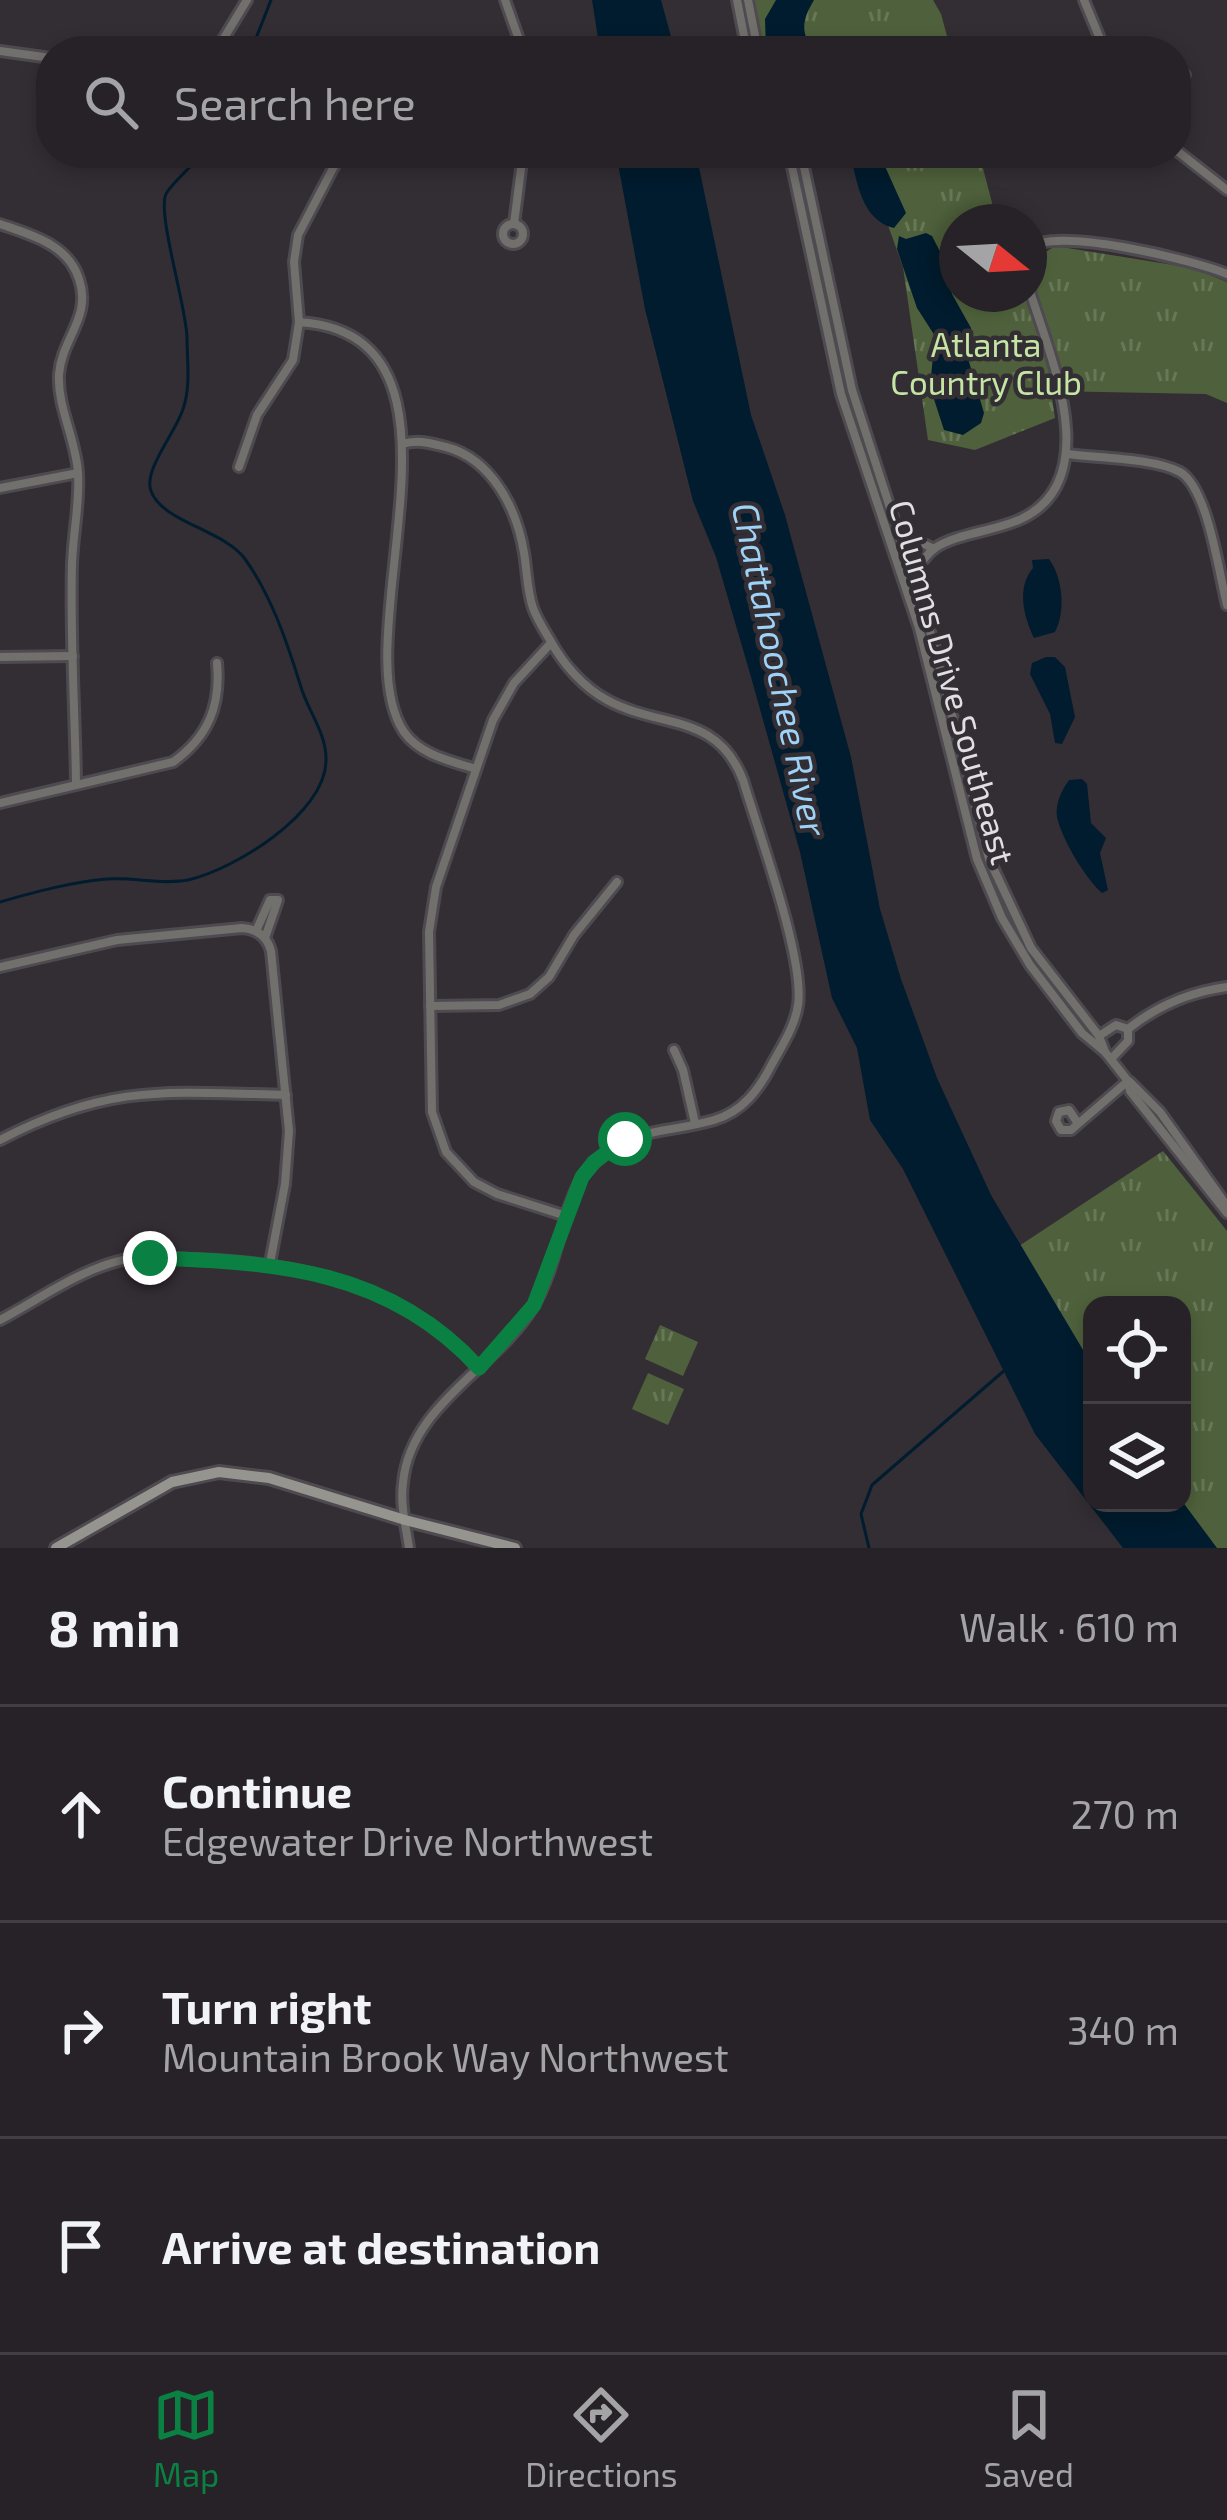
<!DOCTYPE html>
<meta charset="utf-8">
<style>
:root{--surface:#262227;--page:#322f33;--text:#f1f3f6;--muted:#a4a4a7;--line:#423f44;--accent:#0b8043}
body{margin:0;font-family:"Exo 2",sans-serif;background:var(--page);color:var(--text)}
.controls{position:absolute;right:36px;bottom:36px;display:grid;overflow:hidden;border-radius:24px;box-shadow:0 6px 18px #0003}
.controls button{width:108px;height:108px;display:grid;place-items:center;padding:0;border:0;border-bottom:3px solid var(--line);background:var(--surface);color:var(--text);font:60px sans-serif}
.compass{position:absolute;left:939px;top:204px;width:108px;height:108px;border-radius:50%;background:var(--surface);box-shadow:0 6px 18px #0003;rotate:108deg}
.stop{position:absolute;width:36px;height:36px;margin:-27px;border:9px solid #0b8043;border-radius:50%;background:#fff}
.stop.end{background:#0b8043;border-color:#fff;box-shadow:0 3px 12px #0008}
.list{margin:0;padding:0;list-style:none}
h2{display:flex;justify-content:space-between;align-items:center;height:156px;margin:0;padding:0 48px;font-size:51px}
h2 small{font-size:39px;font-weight:400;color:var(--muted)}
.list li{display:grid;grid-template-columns:78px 1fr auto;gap:36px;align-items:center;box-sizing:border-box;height:216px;padding:0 48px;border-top:3px solid var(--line)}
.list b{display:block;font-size:45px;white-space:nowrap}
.list p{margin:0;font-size:39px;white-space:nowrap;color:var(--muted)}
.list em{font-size:39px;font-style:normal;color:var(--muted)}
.icon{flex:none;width:66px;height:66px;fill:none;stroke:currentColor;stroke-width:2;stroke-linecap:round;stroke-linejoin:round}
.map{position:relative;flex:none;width:1227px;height:1548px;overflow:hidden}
.search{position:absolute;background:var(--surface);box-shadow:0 6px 18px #0003;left:36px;right:36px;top:36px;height:132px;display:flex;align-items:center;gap:30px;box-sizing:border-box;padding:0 42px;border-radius:48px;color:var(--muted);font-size:45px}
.sheet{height:804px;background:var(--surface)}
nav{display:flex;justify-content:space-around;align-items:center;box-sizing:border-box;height:168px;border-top:3px solid var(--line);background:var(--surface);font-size:33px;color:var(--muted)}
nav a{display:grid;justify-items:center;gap:6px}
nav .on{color:var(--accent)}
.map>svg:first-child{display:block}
</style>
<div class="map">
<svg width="1227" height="1548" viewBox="0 0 1227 1548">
<defs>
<pattern id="grass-tufts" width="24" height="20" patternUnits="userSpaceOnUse" patternTransform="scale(3)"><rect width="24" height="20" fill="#4f613c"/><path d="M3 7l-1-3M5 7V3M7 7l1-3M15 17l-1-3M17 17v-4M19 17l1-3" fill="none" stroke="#687758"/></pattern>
</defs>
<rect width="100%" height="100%" fill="#332e34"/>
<g fill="url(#grass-tufts)">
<polygon points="753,0 933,0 941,14 951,51 764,51"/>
<polygon points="862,153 979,153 997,222 957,222 957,294 1029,294 1029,263 1055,246 1192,268 1227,282 1227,403 1206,394 1051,391 1055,418 975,450 928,440 903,267"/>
<polygon points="1163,1151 1227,1231 1227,1548 1202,1548 1182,1503 1182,1305 1092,1305 1092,1389 1016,1248"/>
<polygon points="660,1325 698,1342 683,1376 645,1359"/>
<polygon points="648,1373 684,1389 668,1425 632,1409"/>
</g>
<g fill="#001c2e">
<polygon points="592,0 661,0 675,51 600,51"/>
<path d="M776 0H814C802 20 800 32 814 51H766L765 19Z"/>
<polygon points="616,153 696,153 751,415 785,515 851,757 880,909 901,979 937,1078 991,1195 1092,1365 1092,1503 1182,1501 1217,1548 1123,1548 1035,1434 903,1169 870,1120 857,1048 832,998 800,852 751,677 716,557 693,501 645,309"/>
<path d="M850 153H879L906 213 894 228C861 220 857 181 850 153Z"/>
<polygon points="926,233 932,236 947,265 952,294 971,328 967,355 984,413 981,423 963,435 944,430 930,387 935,336 917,308 897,249 899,236 906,239"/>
<path d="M1049 559C1063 578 1066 612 1055 632L1034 638C1024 617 1016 588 1033 568L1032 560Z"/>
<polygon points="1046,657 1055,657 1065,667 1075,717 1062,744 1055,743 1050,714 1030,674 1032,663"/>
<path d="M1082 779 1087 784 1091 823 1106 838 1100 853 1108 890 1102 893C1086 879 1062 840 1057 817 1055 803 1062 790 1069 780Z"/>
</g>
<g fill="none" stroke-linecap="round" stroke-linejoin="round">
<g stroke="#001c2e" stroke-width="3">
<polyline points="251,51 271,0"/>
<path d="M0 902C35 892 71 882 107 879 134 877 162 885 188 880 235 869 325 814 326 761 327 733 307 710 300 684 287 642 271 595 245 559 224 530 162 522 151 491 143 470 176 432 183 409 191 387 187 360 187 337 186 305 157 214 166 194 173 181 192 168 201 153"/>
<polyline points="869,1548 861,1514 872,1485 1006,1369"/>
</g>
<g stroke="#4f4a50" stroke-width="14">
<g id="street">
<polyline points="505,0 523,51"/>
<polyline points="737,0 747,51"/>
<polyline points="748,0 758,51"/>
<polyline points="1084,0 1105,51"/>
<polyline points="0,51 51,58"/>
<polyline points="216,51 247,0"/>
<polyline points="1176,82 1185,75"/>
<polyline points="1176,150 1227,190"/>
<polyline points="789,153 841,394 919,628 977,859 1002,918 1030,965 1082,1033 1105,1052 1099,1036 1031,948 989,859 933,641 852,390 801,153"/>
<circle cx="513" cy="234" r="10"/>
<path d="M0 224C31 235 68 244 79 279 92 317 62 338 59 374 57 407 76 439 78 473 80 503 73 533 72 564 70 637 75 710 76 783"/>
<polyline points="514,224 523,153"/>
<path d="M1029 248C1056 226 1193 260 1227 274"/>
<path d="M299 322C494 334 340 638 404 732 420 755 451 761 476 769"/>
<path d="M402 444C418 439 430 443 446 447 492 459 517 509 524 553 527 570 527 591 533 608 537 619 544 630 550 640 563 664 583 687 607 700 660 729 717 712 743 780 758 831 805 959 798 1005 795 1026 782 1046 772 1064 759 1090 742 1112 714 1120 658 1136 623 1125 582 1177 560 1217 557 1267 533 1307 496 1368 410 1405 403 1483 400 1504 406 1527 409 1548"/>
<path d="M1067 454C1098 458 1154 458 1180 472 1208 488 1219 574 1227 605"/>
<polyline points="239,467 257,415 293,360 299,322 294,262 298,235 341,153"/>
<polyline points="0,488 78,473"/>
<polyline points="901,547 920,542 934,549"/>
<path d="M907 570C924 564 923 557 935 548 957 533 998 531 1023 518 1106 477 1048 352 1029 288"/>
<polyline points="551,643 514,683 493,720 436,887 429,932 432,1112 446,1152 474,1182 497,1194 566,1216"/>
<polyline points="0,657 73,656"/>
<path d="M0 803 173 762C208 737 221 706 217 663"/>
<polyline points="256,931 270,900 278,900 265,938"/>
<path d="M0 967 117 940 242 928C257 929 267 936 271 951L289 1131 285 1184 270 1263"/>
<polyline points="430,1006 499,1005 530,994 549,977 574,935 617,882"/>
<polyline points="1099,1036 1116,1025 1128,1029"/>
<polyline points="674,1050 683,1070 695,1123"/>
<polyline points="1105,1052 1128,1081 1130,1091 1227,1213"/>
<path d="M1111 1059 1128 1041V1029C1157 1006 1190 992 1227 987"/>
<polyline points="1130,1082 1160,1112 1227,1206"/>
<polyline points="1077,1122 1069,1110 1059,1112 1056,1121 1061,1130 1071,1130 1128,1081"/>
<path d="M0 1140C109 1083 169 1092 286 1095"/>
<path d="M0 1320C36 1301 75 1273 115 1262 141 1255 169 1258 197 1259 303 1263 405 1286 479 1368"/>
</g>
</g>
<g stroke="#4f4a50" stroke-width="16">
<polyline id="secondary" points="56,1548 172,1482 219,1472 269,1478 405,1520 515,1548"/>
</g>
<use href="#street" stroke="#71706d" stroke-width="8"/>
<use href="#secondary" stroke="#95948e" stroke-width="10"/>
</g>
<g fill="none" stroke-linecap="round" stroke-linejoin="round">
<path stroke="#0b8043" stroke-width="15" d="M150 1258C275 1262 389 1269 479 1368L534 1305 582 1177 594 1162 625 1139"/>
</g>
<g text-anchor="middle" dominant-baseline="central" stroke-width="9" stroke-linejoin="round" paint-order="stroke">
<g font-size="33" fill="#c4e5a3" stroke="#332e34">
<text x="986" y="344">Atlanta<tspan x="986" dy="38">Country Club</tspan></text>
</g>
<g font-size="33" fill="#e2dfe3" stroke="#332e34">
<text transform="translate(953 682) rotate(74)">Columns Drive Southeast</text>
</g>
<g font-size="36" font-style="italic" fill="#9ed2f7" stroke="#332e34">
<text transform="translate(781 669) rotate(78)">Chattahoochee River</text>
</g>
</g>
</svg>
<div class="controls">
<button><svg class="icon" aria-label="locate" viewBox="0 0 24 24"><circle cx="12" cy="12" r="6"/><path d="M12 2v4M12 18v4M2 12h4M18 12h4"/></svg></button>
<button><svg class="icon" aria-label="layers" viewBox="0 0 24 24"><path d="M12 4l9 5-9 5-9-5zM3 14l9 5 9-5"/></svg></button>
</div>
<svg class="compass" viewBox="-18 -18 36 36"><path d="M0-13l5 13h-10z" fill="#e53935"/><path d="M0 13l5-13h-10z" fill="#a4a4a7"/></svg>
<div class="stop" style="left:625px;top:1139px"></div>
<div class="stop end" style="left:150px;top:1258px"></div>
<div class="search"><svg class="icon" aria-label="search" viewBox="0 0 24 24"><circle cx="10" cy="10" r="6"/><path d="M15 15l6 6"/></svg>Search here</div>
</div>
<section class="sheet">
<h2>8 min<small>Walk · 610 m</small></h2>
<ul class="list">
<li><svg class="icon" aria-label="ahead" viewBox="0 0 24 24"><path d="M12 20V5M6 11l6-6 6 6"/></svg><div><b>Continue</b><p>Edgewater Drive Northwest</p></div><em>270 m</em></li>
<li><svg class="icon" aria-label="right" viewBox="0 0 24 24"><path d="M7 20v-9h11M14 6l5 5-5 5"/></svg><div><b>Turn right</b><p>Mountain Brook Way Northwest</p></div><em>340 m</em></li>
<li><svg class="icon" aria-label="arrive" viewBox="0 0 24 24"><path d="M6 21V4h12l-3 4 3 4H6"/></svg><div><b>Arrive at destination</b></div></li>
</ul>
</section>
<nav>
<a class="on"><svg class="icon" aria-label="map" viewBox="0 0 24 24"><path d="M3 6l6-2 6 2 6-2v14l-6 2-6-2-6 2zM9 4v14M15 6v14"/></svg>Map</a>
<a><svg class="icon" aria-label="directions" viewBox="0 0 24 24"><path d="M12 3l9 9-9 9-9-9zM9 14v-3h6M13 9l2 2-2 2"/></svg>Directions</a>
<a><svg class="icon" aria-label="saved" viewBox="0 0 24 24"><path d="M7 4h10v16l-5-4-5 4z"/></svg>Saved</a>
</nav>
